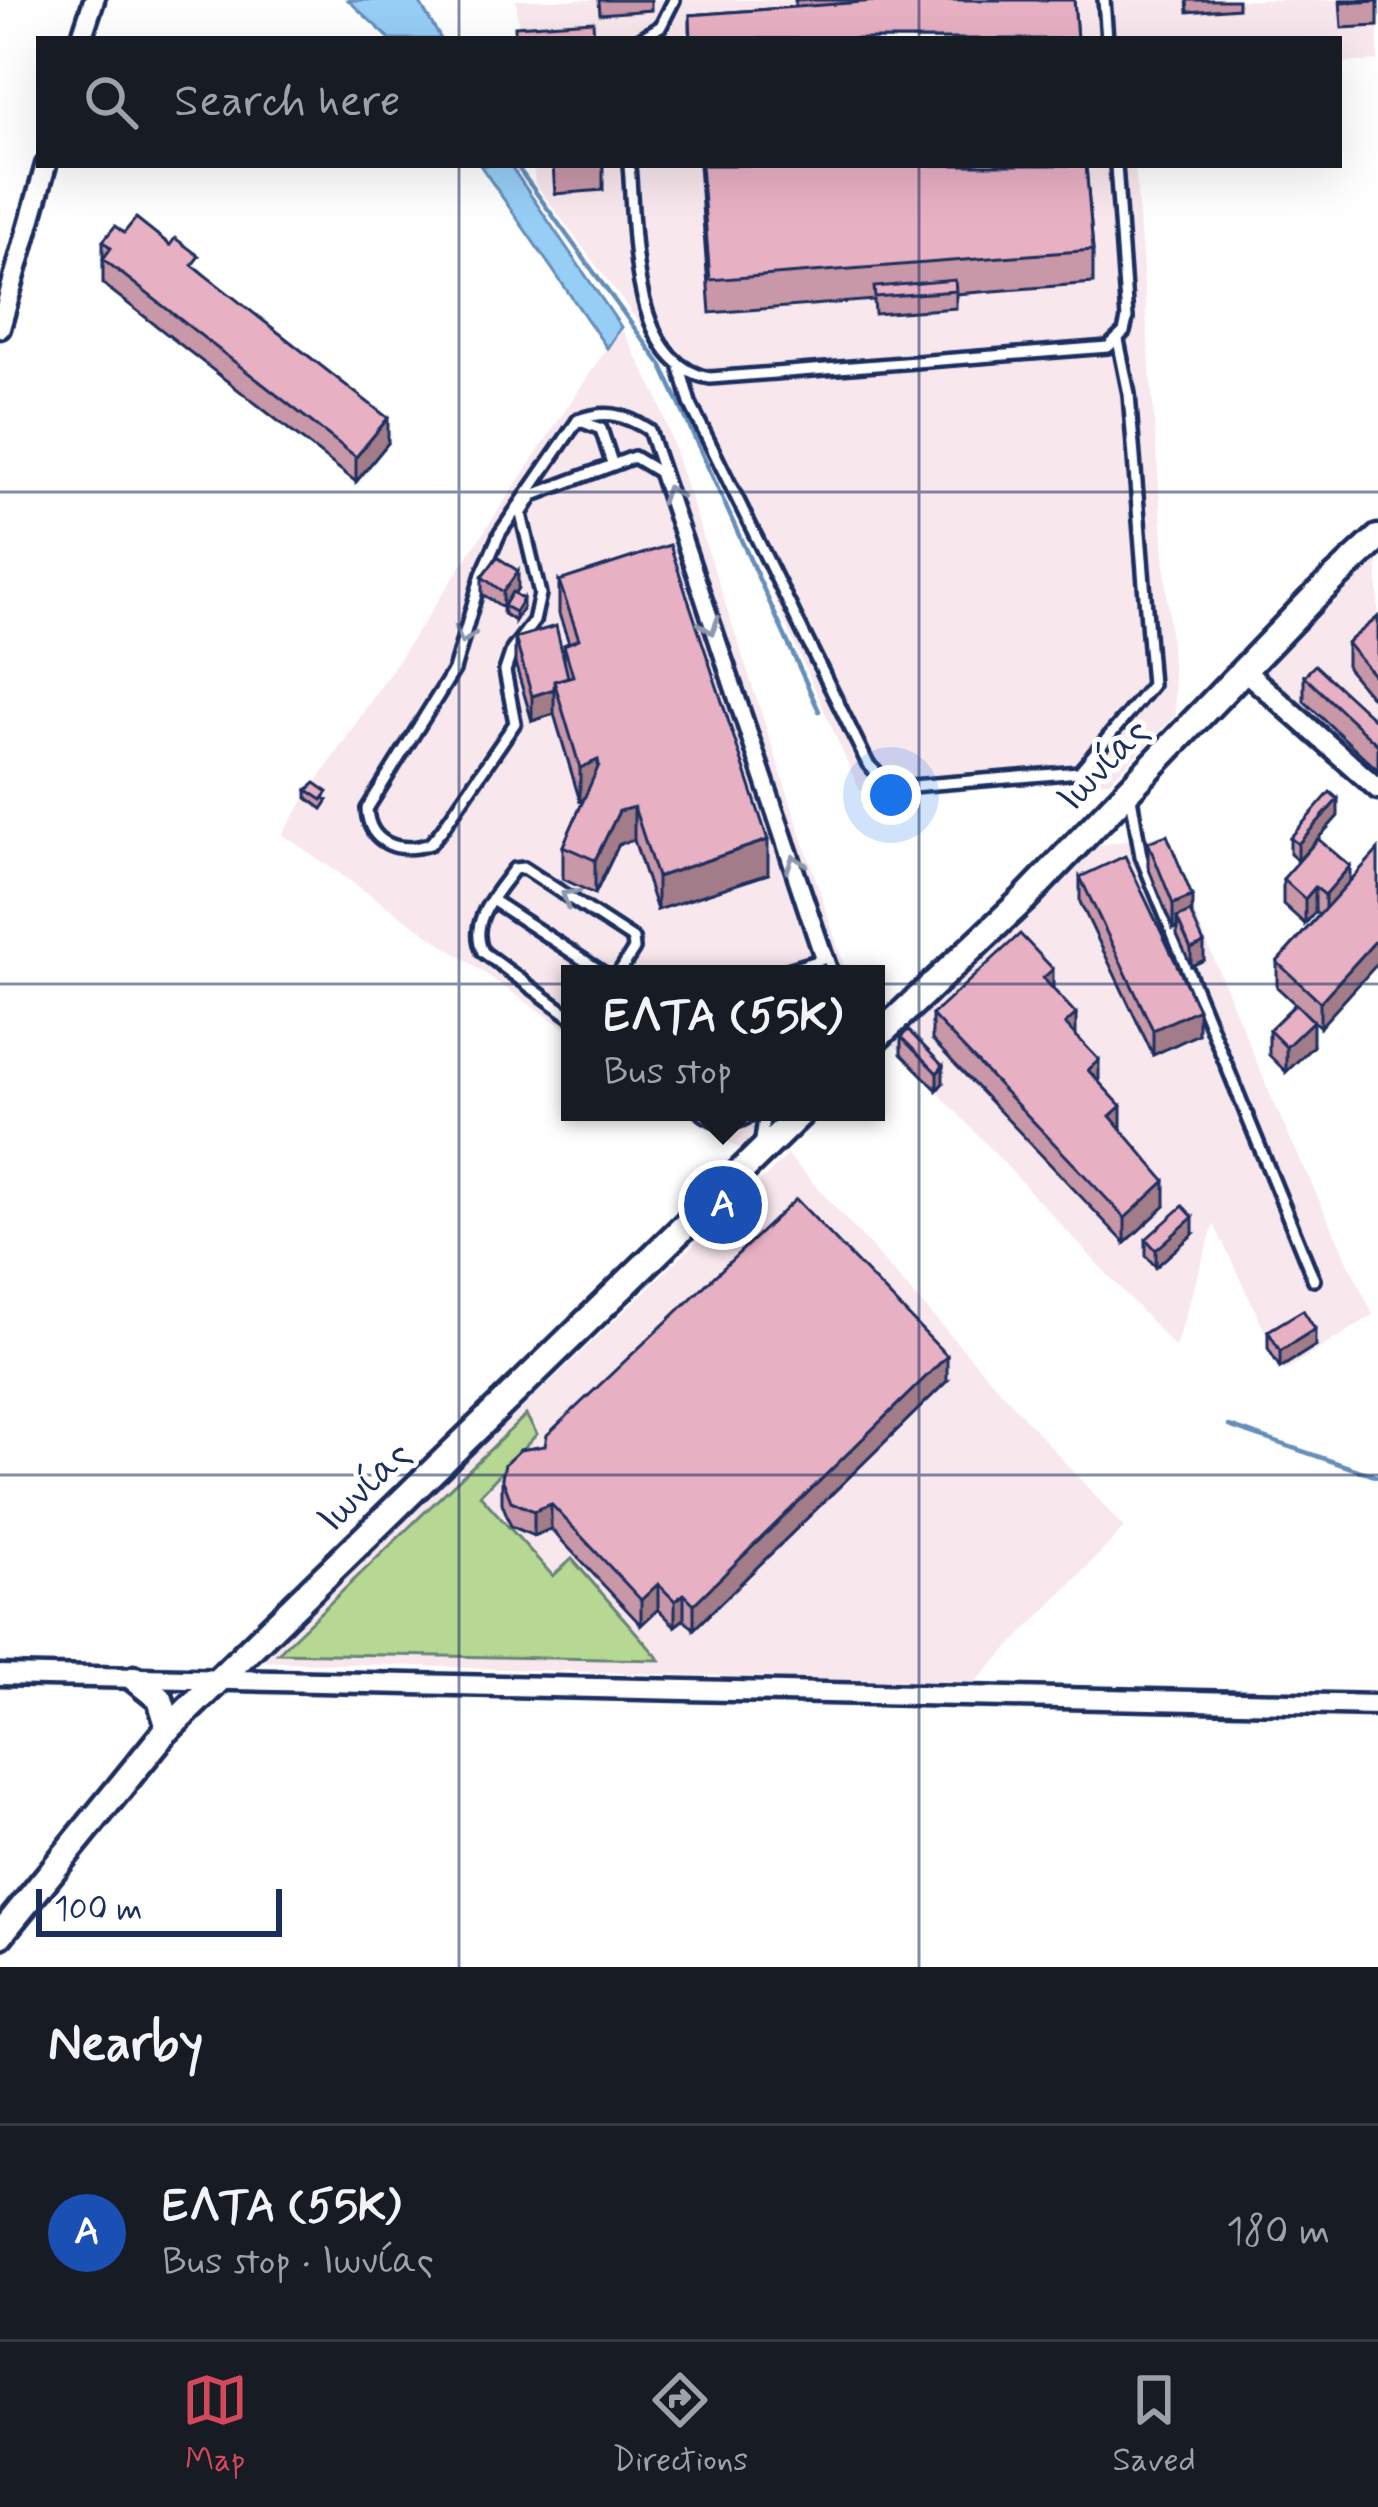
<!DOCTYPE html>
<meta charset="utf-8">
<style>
:root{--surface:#171b24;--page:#242831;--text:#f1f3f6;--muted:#9ea1a6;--line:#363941;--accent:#d1495b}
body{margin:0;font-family:Mynerve,sans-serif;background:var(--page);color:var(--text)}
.scale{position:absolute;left:36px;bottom:30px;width:246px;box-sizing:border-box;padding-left:12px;border:6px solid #1b2f5e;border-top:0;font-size:33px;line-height:42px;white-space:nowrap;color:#1b2f5e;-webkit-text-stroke:9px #fff;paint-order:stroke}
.you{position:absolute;left:891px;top:795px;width:42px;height:42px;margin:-30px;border:9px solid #fff;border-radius:50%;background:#1a73e8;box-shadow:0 0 0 18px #1a73e833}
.badge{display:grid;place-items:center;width:78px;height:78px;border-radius:50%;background:var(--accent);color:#fff;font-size:39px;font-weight:700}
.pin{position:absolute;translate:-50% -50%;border:6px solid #fff;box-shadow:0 3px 12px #0006}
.popup{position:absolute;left:561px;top:965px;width:324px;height:156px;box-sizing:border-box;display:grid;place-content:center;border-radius:0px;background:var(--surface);filter:drop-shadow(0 3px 9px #0005);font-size:39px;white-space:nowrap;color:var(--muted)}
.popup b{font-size:45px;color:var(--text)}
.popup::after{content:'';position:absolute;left:50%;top:100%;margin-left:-24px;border:24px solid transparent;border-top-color:var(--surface)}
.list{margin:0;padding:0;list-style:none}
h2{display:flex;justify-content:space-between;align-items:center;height:156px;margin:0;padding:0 48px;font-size:51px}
h2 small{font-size:39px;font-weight:400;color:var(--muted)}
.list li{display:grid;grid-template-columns:78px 1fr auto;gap:36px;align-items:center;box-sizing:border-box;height:216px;padding:0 48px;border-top:3px solid var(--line)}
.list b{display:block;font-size:45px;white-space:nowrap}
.list p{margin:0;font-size:39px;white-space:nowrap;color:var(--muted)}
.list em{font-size:39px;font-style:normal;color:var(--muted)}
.icon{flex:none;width:66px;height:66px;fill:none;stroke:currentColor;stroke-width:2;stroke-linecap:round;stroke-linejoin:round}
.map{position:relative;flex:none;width:1378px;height:1967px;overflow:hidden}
.search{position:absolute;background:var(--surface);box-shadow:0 12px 48px #0002;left:36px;right:36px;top:36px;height:132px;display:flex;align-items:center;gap:30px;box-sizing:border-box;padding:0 42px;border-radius:0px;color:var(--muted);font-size:45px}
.sheet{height:372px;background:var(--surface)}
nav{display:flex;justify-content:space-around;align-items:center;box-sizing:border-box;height:168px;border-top:3px solid var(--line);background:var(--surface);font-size:33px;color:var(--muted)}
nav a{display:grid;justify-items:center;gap:6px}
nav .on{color:var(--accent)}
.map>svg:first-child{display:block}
</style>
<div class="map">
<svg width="1378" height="1967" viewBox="0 0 1378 1967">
<rect width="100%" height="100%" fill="#fff"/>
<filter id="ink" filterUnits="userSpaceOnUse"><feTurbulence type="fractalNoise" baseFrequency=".00833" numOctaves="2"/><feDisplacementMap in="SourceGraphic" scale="24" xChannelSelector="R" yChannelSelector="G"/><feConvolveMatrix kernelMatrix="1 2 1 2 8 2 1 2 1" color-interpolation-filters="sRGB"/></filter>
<g filter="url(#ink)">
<g fill="#f8e7ed">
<polygon points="516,0 1378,0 1378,61 1339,63 1339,39 520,39"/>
<polygon points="533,165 1135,165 1176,715 1110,781 860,791 671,366 535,183"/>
<polygon points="621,327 657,396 847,974 570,974 570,1032 282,834"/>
<polygon points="1378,553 1378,775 1260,669"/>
<polygon points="1162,835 1275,1106 1373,1315 1284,1371 1214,1224 1175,1347 894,1045 1099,845"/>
<polygon points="685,1112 765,1112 742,1151"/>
<polygon points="788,1155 1124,1528 974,1684 257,1661"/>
</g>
<polygon fill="#b6d892" stroke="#688478" stroke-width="3" points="526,1415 537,1434 480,1495 553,1576 572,1559 660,1660 278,1653"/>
<g fill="#97cef6" stroke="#658eb9" stroke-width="3">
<polygon points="348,0 418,0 441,39 390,39"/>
<polygon points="480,165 510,165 621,327 607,348"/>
</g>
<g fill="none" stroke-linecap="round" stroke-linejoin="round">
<g stroke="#658eb9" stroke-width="4.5">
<polyline points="516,165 662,366 819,711"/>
<polyline points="1229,1426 1378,1477"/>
</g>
<g stroke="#1b2f5e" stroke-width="18">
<g id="lane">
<polyline points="1104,0 1107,39"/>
<polyline points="640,39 661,26 674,0"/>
<path d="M629 165C635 229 629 364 710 378L1108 347 1124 332 1127 319 1116 165"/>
<polyline points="680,368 690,403 868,764 887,783 912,786 1079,772 1152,685 1129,394 1118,340"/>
<polyline points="578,420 601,429 612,463"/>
<polyline points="1131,797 1141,856 1314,1280"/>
<polyline points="492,900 605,974"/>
<path d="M774 974 821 960 659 472 634 457 533 495 521 514 540 594 534 621 512 650 505 671 515 723 441 831 430 844C399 854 369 844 367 809L454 670 482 574 500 533 578 420C606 410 624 414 649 430L833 974"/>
<path d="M570 1016 483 952C468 921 496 894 514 869L524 868 633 939 634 949 618 974"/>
<path d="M700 1112C722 1128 735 1126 757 1112"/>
<polyline points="735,1112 749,1112"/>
<polyline points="760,1147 765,1112"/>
</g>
</g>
<g stroke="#1b2f5e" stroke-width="27">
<g id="street">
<polyline points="81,39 94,0"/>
<polyline points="0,328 46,165"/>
<polyline points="1245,671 1378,789"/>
<polyline points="0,1675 1378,1705"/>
</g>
</g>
<g stroke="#1b2f5e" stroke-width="33">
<g id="secondary">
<polyline points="876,1038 1025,898 1312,599 1378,538"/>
<polyline points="135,1679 160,1699 169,1728"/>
<polyline points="0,1935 165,1732 802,1112"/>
</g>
</g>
<use href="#lane" stroke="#fff" stroke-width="9"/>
<use href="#street" stroke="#fff" stroke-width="18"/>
<use href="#secondary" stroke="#fff" stroke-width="24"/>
</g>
<g fill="#c897a8" stroke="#1b2f5e" stroke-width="3">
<polygon points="599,0 651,0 651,10 600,14"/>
<polygon points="795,0 1074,0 1077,39 690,39 690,15 796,7"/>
<polygon points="1187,0 1238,0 1238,8 1188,12"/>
<polygon points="1340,0 1378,0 1378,26 1342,28"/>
<polygon points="553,165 603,165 603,190 555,194"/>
<polygon points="699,165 1086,165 1093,250 1093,283 956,294 956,308 875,314 874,300 710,313"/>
<polygon points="124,233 199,270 388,443 356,482 103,284 103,241"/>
<polygon points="482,577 518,588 514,594 523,608 515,621 504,614 504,608 482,594"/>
<polygon points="559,581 768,874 657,910 634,840 619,844 595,894 563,879 563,846 584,799 580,801 554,714 532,721 515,663 515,638 564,660 564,645 569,643 559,614"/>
<polygon points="1378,617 1378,705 1347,668 1347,643"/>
<polygon points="1304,676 1378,723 1378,770 1304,701"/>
<polygon points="307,790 328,800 322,809 307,798"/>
<polygon points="1338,816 1298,861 1290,854 1290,838"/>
<polygon points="1148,842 1192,916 1204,960 1191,966 1177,935 1177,927 1173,929 1148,867"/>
<polygon points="1350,866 1320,1027 1308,1016 1313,1046 1286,1072 1269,1055 1269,1030 1295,1004 1277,987 1277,962 1319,915 1315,912 1305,924 1283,904 1283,879"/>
<polygon points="1080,877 1198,1034 1153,1055 1080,902"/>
<polygon points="1053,988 1121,1130 1165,1206 1125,1243 932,1040 932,1015"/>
<polygon points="908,1030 943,1083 937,1090 901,1054 901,1037"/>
<polygon points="1193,1234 1156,1267 1146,1256 1146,1239"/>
<polygon points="1268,1331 1315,1346 1280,1368 1268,1348"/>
<polygon points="947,1381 694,1629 684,1619 675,1626 658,1609 641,1625 551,1529 534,1536 511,1526 502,1503 502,1478"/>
</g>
<g fill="#a27b88" stroke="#1b2f5e" stroke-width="3">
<polygon points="388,418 388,443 356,482 356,457"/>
<polygon points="518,571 518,588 503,609 503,592"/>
<polygon points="523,599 523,608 515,621 515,612"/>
<polygon points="554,689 554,714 532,721 532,696"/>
<polygon points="598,760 598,793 580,801 580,768"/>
<polygon points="1338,799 1338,816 1298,861 1298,844"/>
<polygon points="634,807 634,840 619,844 595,894 595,860 619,811"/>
<polygon points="768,840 768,874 657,910 657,877"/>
<polygon points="1350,866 1350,891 1325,920 1325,895"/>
<polygon points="1315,887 1315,912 1305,924 1305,899"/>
<polygon points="1192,896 1192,921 1177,918 1177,927 1173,929 1173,904"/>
<polygon points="1378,938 1378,963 1320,1027 1320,1002"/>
<polygon points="1204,943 1204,960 1191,966 1191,949"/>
<polygon points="1053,969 1053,994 1043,978"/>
<polygon points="1198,1009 1198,1034 1153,1055 1153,1030"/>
<polygon points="1076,1014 1076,1039 1065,1024"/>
<polygon points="1313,1021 1313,1046 1286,1072 1286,1047"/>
<polygon points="1099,1060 1099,1085 1088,1070"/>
<polygon points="943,1066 943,1083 937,1090 937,1073"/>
<polygon points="1121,1106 1121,1131 1110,1116"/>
<polygon points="1165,1181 1165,1206 1125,1243 1125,1218"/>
<polygon points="1193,1217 1193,1234 1156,1267 1156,1250"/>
<polygon points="1315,1329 1315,1346 1280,1368 1280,1351"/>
<polygon points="947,1356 947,1381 694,1629 694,1604"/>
<polygon points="551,1504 551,1529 534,1536 534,1511"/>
<polygon points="658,1584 658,1609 641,1625 641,1600"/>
<polygon points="684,1594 684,1619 675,1626 675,1601"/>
</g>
<g fill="#e8b0c3" stroke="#1b2f5e" stroke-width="3">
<polygon points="890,0 1074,0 1077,39 691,39 690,15"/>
<polygon points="1342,0 1378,0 1378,1 1342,3"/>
<polygon points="593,21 594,39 515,39 515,26"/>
<polygon points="701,165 1086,165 1093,250 710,280"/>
<polygon points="136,218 170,245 175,238 199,256 192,265 388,418 356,457 103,259 111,248 103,241 115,226 124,233"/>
<polygon points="955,280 956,291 875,297 874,287"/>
<polygon points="670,545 768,840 657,877 634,807 619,811 595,860 563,846 599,765 598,760 580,768 554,681 573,676 564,645 579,639 559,581"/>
<polygon points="497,557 518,571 503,592 482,577"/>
<polygon points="512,592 523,599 515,612 504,606"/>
<polygon points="1378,617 1378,680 1347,643"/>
<polygon points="556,626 568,677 554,681 554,689 532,696 515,638"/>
<polygon points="1315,665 1378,723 1378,745 1304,676"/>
<polygon points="315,783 328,792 322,800 307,790"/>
<polygon points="1330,792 1338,799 1298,844 1290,838"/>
<polygon points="1167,835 1192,896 1173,904 1148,842"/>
<polygon points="1318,839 1350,866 1325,895 1315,887 1305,899 1283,879"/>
<polygon points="1378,850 1378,938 1320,1002 1277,962"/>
<polygon points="1125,856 1198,1009 1153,1030 1080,877"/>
<polygon points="1190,912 1204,943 1191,949 1177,918"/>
<polygon points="1020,934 1053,969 1043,978 1076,1014 1065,1024 1099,1060 1088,1070 1121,1106 1110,1116 1165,1181 1125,1218 932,1015"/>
<polygon points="1296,1004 1313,1021 1286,1047 1269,1030"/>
<polygon points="908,1030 943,1066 937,1073 901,1037"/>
<polygon points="796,1199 947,1356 694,1604 684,1594 675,1601 658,1584 641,1600 551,1504 534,1511 511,1501 502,1478 505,1464 520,1450 545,1446 547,1435"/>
<polygon points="1183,1206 1193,1217 1156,1250 1146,1239"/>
<polygon points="1303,1310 1315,1329 1280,1351 1268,1331"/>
</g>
<defs><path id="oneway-chevron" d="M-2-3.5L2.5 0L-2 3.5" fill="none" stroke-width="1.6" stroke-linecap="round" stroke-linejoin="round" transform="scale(3)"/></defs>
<g stroke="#8d97ae">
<use href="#oneway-chevron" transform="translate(670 494) rotate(-109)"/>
<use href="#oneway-chevron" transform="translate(710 626) rotate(72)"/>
<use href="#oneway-chevron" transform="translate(464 636) rotate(106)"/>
<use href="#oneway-chevron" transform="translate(795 863) rotate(-109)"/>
<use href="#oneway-chevron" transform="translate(569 897) rotate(-147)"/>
</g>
</g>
<path fill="none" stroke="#1b2f5e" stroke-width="3" stroke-opacity="0.55" d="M459 0V39M919 0V39M459 165V1967M919 165V1967M0 492H1378M0 984H1378M0 1475H1378"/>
<g text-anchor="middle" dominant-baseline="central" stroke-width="10" stroke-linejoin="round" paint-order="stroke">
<g font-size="39" fill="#1b2f5e" stroke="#fff">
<text transform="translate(1104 766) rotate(-46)">Ιωνίας</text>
<text transform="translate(365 1488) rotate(-44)">Ιωνίας</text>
</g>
</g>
</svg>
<div class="scale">100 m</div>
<div class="you"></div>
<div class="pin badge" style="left:723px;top:1205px;background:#1a4fb4">A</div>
<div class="popup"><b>ΕΛΤΑ (55Κ)</b>Bus stop</div>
<div class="search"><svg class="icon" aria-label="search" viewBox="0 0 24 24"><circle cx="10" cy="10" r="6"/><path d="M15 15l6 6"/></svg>Search here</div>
</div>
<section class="sheet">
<h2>Nearby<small></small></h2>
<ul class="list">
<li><span class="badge" style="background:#1a4fb4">A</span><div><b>ΕΛΤΑ (55Κ)</b><p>Bus stop · Ιωνίας</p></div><em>180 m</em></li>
</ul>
</section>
<nav>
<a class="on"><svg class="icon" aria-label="map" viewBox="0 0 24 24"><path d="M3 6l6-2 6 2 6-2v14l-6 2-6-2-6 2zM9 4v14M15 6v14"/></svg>Map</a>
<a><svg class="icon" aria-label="directions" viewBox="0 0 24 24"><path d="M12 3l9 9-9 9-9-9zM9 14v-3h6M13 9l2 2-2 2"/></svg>Directions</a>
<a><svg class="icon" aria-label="saved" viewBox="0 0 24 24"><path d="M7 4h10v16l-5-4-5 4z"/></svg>Saved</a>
</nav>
